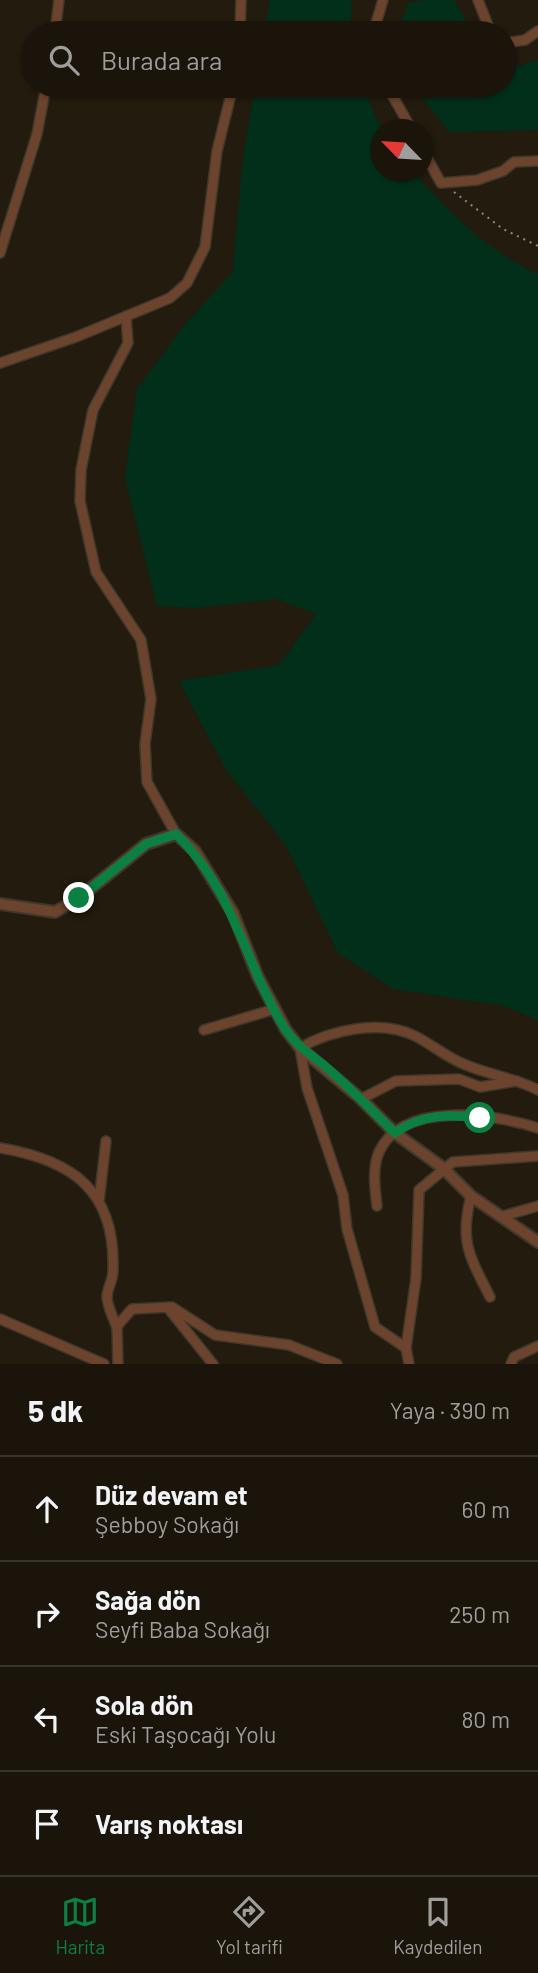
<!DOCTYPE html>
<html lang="tr">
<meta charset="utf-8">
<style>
:root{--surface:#1a140a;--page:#231d13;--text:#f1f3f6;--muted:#9f9e9c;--line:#38332b;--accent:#0b8043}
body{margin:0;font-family:Barlow,sans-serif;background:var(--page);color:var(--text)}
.compass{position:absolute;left:370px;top:119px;width:63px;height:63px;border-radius:50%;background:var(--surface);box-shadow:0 2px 5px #0004;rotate:295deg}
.stop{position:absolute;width:21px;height:21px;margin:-16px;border:5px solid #0b8043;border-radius:50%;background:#fff}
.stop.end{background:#0b8043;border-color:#fff;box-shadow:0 2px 7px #0008}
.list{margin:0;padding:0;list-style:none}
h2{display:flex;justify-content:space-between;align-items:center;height:91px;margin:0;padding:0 28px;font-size:30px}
h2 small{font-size:23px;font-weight:400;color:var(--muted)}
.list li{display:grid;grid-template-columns:46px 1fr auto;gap:21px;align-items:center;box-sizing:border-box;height:105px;padding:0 28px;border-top:2px solid var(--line)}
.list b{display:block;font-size:26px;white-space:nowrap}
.list p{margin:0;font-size:23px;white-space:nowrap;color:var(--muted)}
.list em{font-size:23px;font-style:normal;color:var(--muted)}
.icon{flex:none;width:38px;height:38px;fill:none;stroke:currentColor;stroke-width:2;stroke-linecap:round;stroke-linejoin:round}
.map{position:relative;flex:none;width:538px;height:1364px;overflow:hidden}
.search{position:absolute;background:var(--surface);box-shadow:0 2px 5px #0004;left:21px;right:21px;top:21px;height:77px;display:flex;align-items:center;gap:18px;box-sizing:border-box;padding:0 24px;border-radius:38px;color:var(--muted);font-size:26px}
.sheet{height:511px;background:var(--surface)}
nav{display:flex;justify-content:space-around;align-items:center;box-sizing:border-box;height:98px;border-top:2px solid var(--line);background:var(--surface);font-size:19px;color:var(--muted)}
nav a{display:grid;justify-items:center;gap:4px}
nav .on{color:var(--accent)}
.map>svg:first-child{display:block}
</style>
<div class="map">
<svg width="538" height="1364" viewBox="0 0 538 1364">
<rect width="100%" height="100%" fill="#221b0e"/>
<g fill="#012f1a">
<polygon points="270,0 352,0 350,33 264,33"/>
<polygon points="424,0 454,0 474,33 397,33 408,3"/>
<polygon points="505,58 519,66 538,60 538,130 449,132 413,86 505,86"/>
<path d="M255 86H363L381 129 380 172H414C444 209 494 256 538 274V1021L505 1006 393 989 338 953 285 844 226 770 179 681 279 665 316 614 276 599 195 608 157 606 125 478 137 389 186 323 233 272 242 165Z"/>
</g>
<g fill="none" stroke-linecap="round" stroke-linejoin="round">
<g stroke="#3e372b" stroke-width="12">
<g id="minor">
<polyline points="478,0 491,33"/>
<polyline points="55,33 59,0"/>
<polyline points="240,33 241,0"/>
<polyline points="373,33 383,0"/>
<polyline points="505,43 525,40 538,31"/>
<polyline points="387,86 412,130"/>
<polyline points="422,149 441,183 477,180 503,171 514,162 538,161"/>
<polyline points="0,253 37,134 46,86"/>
<polyline points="126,316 128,343 93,410 81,470 80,501 96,572 141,640 151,699 145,744 147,782 176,834"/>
<polyline points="0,363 76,337 170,298 187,283 205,247 217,151 233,86"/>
<polyline points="204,1030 275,1009"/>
<polyline points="361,1099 396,1081 459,1079 480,1087 517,1081"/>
<path d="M0 1148C73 1160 116 1191 113 1271 113 1280 107 1289 107 1297 107 1306 114 1319 117 1328"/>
<path d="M471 1196C459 1242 470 1257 490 1297"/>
<polyline points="99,1201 106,1141"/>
<path d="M377 1206C375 1189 372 1168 379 1152 403 1100 495 1114 538 1128"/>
<polyline points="503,1216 538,1206"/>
<polyline points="168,1308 213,1364"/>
<polyline points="0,1319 104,1364"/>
<path d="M406 1348 375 1327 347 1229 343 1195 307 1088 300 1048C330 1030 381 1019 415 1036 433 1045 447 1058 466 1065 490 1075 515 1078 538 1090"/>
<polyline points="118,1364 117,1326 132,1309 172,1307 215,1335 289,1345 337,1364"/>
<polyline points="409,1364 406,1348 416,1278 419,1190 453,1162 538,1156"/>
<polyline points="511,1364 514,1357 538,1346"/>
</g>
</g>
<g stroke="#3e372b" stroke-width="14">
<polyline id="tertiary" points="0,904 55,912 79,898 146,844 176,834 195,851 233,913 258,977 286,1030 300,1048 361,1099 395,1133 443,1168 471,1196 538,1242"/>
</g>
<polyline stroke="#8e887e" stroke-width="2" stroke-dasharray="2 5" stroke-linecap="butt" points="454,192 503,229 538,246"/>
<use href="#minor" stroke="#6c442d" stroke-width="9"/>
<use href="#tertiary" stroke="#6c442d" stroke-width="10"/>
</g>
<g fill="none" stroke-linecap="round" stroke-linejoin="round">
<path stroke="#0b8043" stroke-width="9" d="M79 898 146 844 176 834C235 891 244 963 285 1029 295 1044 307 1052 320 1062 347 1084 370 1109 395 1133 421 1114 449 1114 480 1118"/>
</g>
</svg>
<svg class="compass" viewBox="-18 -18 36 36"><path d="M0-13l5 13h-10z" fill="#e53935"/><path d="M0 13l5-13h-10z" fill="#9f9e9c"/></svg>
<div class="stop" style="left:480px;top:1118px"></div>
<div class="stop end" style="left:79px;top:898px"></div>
<div class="search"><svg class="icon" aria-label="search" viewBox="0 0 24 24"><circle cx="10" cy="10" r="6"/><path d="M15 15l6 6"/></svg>Burada ara</div>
</div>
<section class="sheet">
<h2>5 dk<small>Yaya · 390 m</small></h2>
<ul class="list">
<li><svg class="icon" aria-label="ahead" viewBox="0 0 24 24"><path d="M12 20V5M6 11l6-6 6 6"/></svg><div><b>Düz devam et</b><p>Şebboy Sokağı</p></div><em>60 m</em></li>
<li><svg class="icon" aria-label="right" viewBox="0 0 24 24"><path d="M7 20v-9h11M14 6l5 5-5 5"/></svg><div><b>Sağa dön</b><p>Seyfi Baba Sokağı</p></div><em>250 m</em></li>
<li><svg class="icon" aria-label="left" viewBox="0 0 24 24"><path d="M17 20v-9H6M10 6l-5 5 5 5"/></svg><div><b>Sola dön</b><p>Eski Taşocağı Yolu</p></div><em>80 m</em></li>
<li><svg class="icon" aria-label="arrive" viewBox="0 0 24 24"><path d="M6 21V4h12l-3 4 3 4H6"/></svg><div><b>Varış noktası</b></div></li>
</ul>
</section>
<nav>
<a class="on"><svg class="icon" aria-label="map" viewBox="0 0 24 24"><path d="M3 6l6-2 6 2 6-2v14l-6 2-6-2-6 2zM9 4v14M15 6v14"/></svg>Harita</a>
<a><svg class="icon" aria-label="directions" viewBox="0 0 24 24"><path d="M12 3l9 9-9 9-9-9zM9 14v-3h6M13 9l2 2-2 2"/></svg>Yol tarifi</a>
<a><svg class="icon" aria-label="saved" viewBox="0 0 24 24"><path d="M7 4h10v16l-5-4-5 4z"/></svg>Kaydedilen</a>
</nav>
